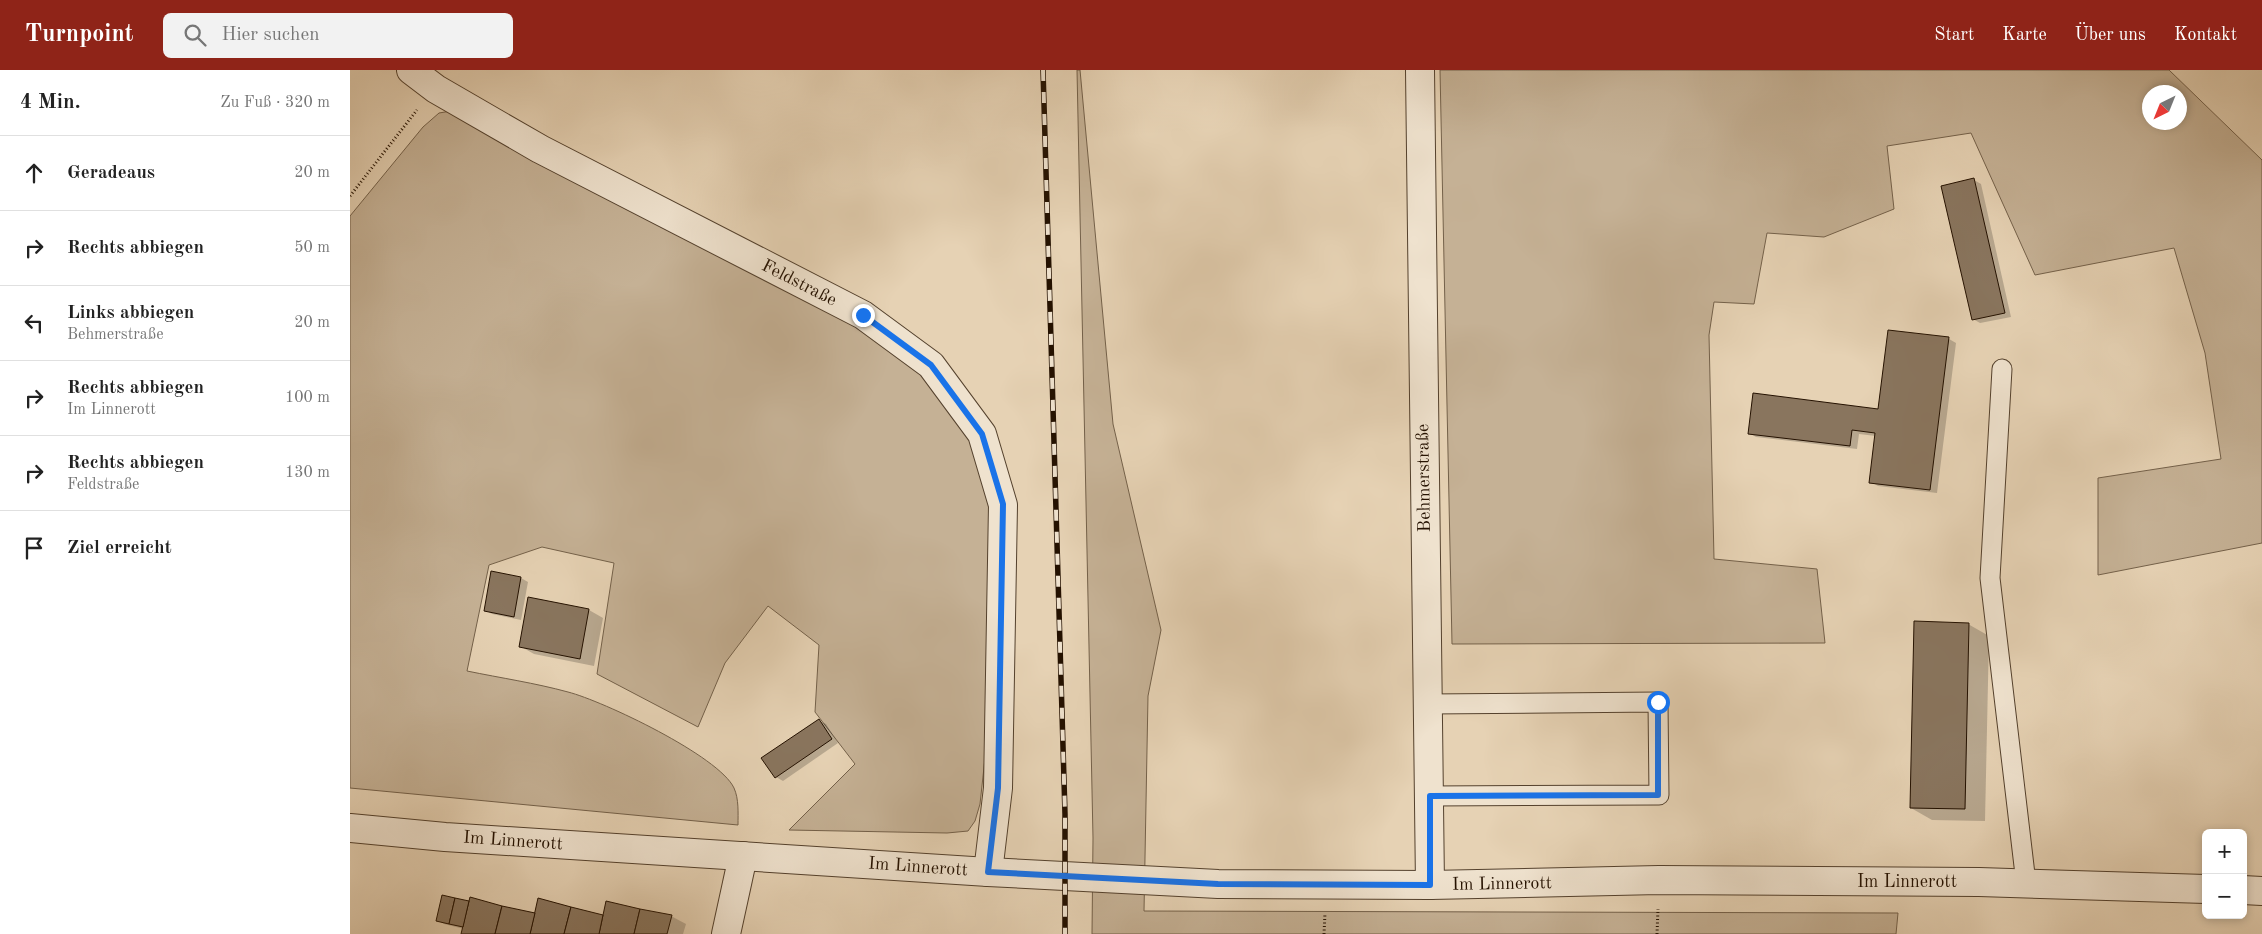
<!DOCTYPE html>
<html lang="de">
<meta charset="utf-8">
<style>
:root{--surface:#fff;--page:#f2f2f2;--text:#222;--muted:#767676;--line:#e0e0e0;--accent:#8f2418}
body{margin:0;font-family:"Old Standard TT",serif;background:var(--page);color:var(--text)}
.controls{position:absolute;right:15px;bottom:15px;display:grid;overflow:hidden;border-radius:8px;box-shadow:0 2px 8px #0003}
.controls button{width:45px;height:45px;display:grid;place-items:center;padding:0;border:0;border-bottom:1px solid var(--line);background:var(--surface);color:var(--text);font:25px sans-serif}
.compass{position:absolute;left:1792px;top:15px;width:45px;height:45px;border-radius:50%;background:var(--surface);box-shadow:0 2px 8px #0003;rotate:223deg}
.stop{position:absolute;width:15px;height:15px;margin:-11px;border:4px solid #1a73e8;border-radius:50%;background:#fff}
.stop.end{background:#1a73e8;border-color:#fff;box-shadow:0 1px 5px #0008}
.list{margin:0;padding:0;list-style:none}
h2{display:flex;justify-content:space-between;align-items:center;height:65px;margin:0;padding:0 20px;font-size:21px}
h2 small{font-size:16px;font-weight:400;color:var(--muted)}
.list li{display:grid;grid-template-columns:32px 1fr auto;gap:15px;align-items:center;box-sizing:border-box;height:75px;padding:0 20px;border-top:1px solid var(--line)}
.list b{display:block;font-size:19px;white-space:nowrap}
.list p{margin:0;font-size:16px;white-space:nowrap;color:var(--muted)}
.list em{font-size:16px;font-style:normal;color:var(--muted)}
.icon{flex:none;width:28px;height:28px;fill:none;stroke:currentColor;stroke-width:2;stroke-linecap:round;stroke-linejoin:round}
.map{position:relative;flex:none;width:1912px;height:864px;overflow:hidden}
header{display:flex;align-items:center;gap:30px;box-sizing:border-box;height:70px;padding:0 25px;background:var(--accent);color:#fff}
header strong{font-size:24px}
nav{display:flex;gap:28px;margin-inline-start:auto;font-size:18px}
.search{width:350px;height:45px;background:var(--page);display:flex;align-items:center;gap:12px;box-sizing:border-box;padding:0 18px;border-radius:8px;color:var(--muted);font-size:19px}
main{display:flex}
aside{flex:1;background:var(--surface)}
.map>svg:first-child{display:block}
</style>
<header>
<strong>Turnpoint</strong>
<div class="search"><svg class="icon" aria-label="search" viewBox="0 0 24 24"><circle cx="10" cy="10" r="6"/><path d="M15 15l6 6"/></svg>Hier suchen</div>
<nav><a>Start</a><a>Karte</a><a>Über uns</a><a>Kontakt</a></nav>
</header>
<main>
<aside>
<h2>4 Min.<small>Zu Fuß · 320 m</small></h2>
<ul class="list">
<li><svg class="icon" aria-label="ahead" viewBox="0 0 24 24"><path d="M12 20V5M6 11l6-6 6 6"/></svg><div><b>Geradeaus</b></div><em>20 m</em></li>
<li><svg class="icon" aria-label="right" viewBox="0 0 24 24"><path d="M7 20v-9h11M14 6l5 5-5 5"/></svg><div><b>Rechts abbiegen</b></div><em>50 m</em></li>
<li><svg class="icon" aria-label="left" viewBox="0 0 24 24"><path d="M17 20v-9H6M10 6l-5 5 5 5"/></svg><div><b>Links abbiegen</b><p>Behmerstraße</p></div><em>20 m</em></li>
<li><svg class="icon" aria-label="right" viewBox="0 0 24 24"><path d="M7 20v-9h11M14 6l5 5-5 5"/></svg><div><b>Rechts abbiegen</b><p>Im Linnerott</p></div><em>100 m</em></li>
<li><svg class="icon" aria-label="right" viewBox="0 0 24 24"><path d="M7 20v-9h11M14 6l5 5-5 5"/></svg><div><b>Rechts abbiegen</b><p>Feldstraße</p></div><em>130 m</em></li>
<li><svg class="icon" aria-label="arrive" viewBox="0 0 24 24"><path d="M6 21V4h12l-3 4 3 4H6"/></svg><div><b>Ziel erreicht</b></div></li>
</ul>
</aside>
<div class="map">
<svg width="1912" height="864" viewBox="0 0 1912 864">
<rect width="100%" height="100%" fill="#e6d2b4"/>
<filter id="stains"><feTurbulence type="fractalNoise" baseFrequency=".004" numOctaves="4"/><feColorMatrix values="0 0 0 0 .2 0 0 0 0 .09 0 0 0 0 .02 0 0 0 .5 -.17"/></filter>
<radialGradient id="worn" r=".72"><stop offset=".6" stop-color="#630" stop-opacity="0"/><stop offset="1" stop-color="#630" stop-opacity=".3"/></radialGradient>
<g fill="#c5b195" stroke="#74614a" fill-rule="evenodd">
<polygon points="727,0 730,0 763,354 811,560 798,626 794,841 1548,843 1546,864 742,864 743,768"/>
<path d="M1090 0H1819L1912 90V473L1748 505V408L1871 389 1855 283 1824 178 1685 205 1621 63 1537 76 1544 139 1474 167 1417 163 1404 234 1364 232 1359 265 1364 489 1467 499 1475 573 1102 574ZM1830 22V52H1800V22Z"/>
<path d="M101 41 518 259 561 292 587 320 625 372 644 451 642 624 630 734 625 751 618 761 597 763 439 760 505 694 465 642 469 575 418 536 375 593 348 657 247 604 264 493 192 477 139 495 117 601C151 608 185 613 218 622 253 631 369 686 384 718 389 729 388 743 388 755L0 718V146L73 57 89 43Z"/>
</g>
<g fill="#0003">
<polygon points="1624,110 1631,114 1661,247 1630,253 1623,249"/>
<polygon points="1539,262 1599,269 1606,273 1587,423 1528,416 1521,412 1526,366 1509,364 1507,379 1406,367 1399,363 1529,340"/>
<polygon points="142,503 171,508 178,512 171,550 142,544 135,540"/>
<polygon points="179,528 239,540 253,548 244,596 184,584 170,576"/>
<polygon points="1618,554 1639,566 1635,751 1582,750 1561,738"/>
<polygon points="469,651 476,654 488,673 433,711 426,707"/>
<polygon points="189,830 254,846 321,846 336,854 333,864 112,864 114,859 94,854 87,850 118,832 186,845"/>
</g>
<g fill="#89755e" stroke="#241100">
<polygon points="1624,108 1655,243 1622,250 1591,116"/>
<polygon points="1538,260 1599,267 1580,420 1519,413 1525,363 1502,360 1500,376 1398,364 1403,323 1528,339"/>
<polygon points="141,501 171,507 164,547 134,541"/>
<polygon points="178,527 239,539 230,589 169,577"/>
<polygon points="1564,551 1619,553 1615,739 1560,738"/>
<polygon points="469,649 482,669 425,708 411,688"/>
<polygon points="92,825 105,828 99,854 86,851"/>
<polygon points="120,827 152,836 145,864 111,864"/>
<polygon points="105,828 119,831 113,857 99,854"/>
<polygon points="188,828 221,837 214,864 180,864"/>
<polygon points="256,831 290,839 284,864 249,864"/>
<polygon points="152,836 185,843 180,864 145,864"/>
<polygon points="221,837 253,845 249,864 214,864"/>
<polygon points="290,839 322,845 317,864 284,864"/>
</g>
<g fill="none" stroke-linecap="round" stroke-linejoin="round">
<g stroke="#54412d" stroke-width="21">
<g id="service">
<polyline points="1652,299 1640,508 1676,813"/>
<polyline points="1078,634 1308,632 1309,725 1080,726"/>
</g>
</g>
<g stroke="#54412d" stroke-width="30">
<g id="minor">
<polyline points="61,0 86,19 190,79 513,245 581,295 632,364 653,435 648,718 638,802"/>
<polyline points="1070,0 1080,815"/>
<polyline points="0,758 95,767 638,802 868,814 1080,815 1309,810 1629,812 1856,819"/>
<polyline points="1893,820 1912,821"/>
<polyline points="376,864 393,786"/>
</g>
</g>
<g stroke="#241100" stroke-width="3" stroke-dasharray="1 2.5" stroke-linecap="butt">
<polyline points="0,126 67,40"/>
<polyline points="974,864 975,843"/>
<polyline points="1307,864 1308,839"/>
</g>
<use href="#service" stroke="#efe2ce" stroke-width="19"/>
<use href="#minor" stroke="#efe2ce" stroke-width="28"/>
<g stroke="#241100" stroke-width="5.5">
<polyline id="rail" points="693,0 715,744 715,864"/>
</g>
<use href="#rail" stroke="#efe2ce" stroke-width="4" stroke-dasharray="11" stroke-linecap="butt"/>
</g>
<g fill="none" stroke-linecap="round" stroke-linejoin="round">
<polyline stroke="#1a73e8" stroke-width="6" points="513,245 581,295 632,364 653,434 648,718 638,802 868,814 1080,815 1080,726 1308,725 1308,632"/>
</g>
<g text-anchor="middle" dominant-baseline="central" stroke-width="5" stroke-linejoin="round" paint-order="stroke">
<g font-size="18" fill="#241100" stroke="#efe2ce">
<text transform="translate(449 213) rotate(27)">Feldstraße</text>
<text transform="translate(1074 408) rotate(-91)">Behmerstraße</text>
<text transform="translate(163 771) rotate(4)">Im Linnerott</text>
<text transform="translate(568 797) rotate(4)">Im Linnerott</text>
<text x="1557" y="812">Im Linnerott</text>
<text transform="translate(1152 814) rotate(-1)">Im Linnerott</text>
</g>
</g>
<rect width="100%" height="100%" filter="url(#stains)"/>
<rect width="100%" height="100%" fill="url(#worn)"/>
</svg>
<div class="controls">
<button>+</button>
<button>−</button>
</div>
<svg class="compass" viewBox="-18 -18 36 36"><path d="M0-13l5 13h-10z" fill="#e53935"/><path d="M0 13l5-13h-10z" fill="#767676"/></svg>
<div class="stop" style="left:1308px;top:632px"></div>
<div class="stop end" style="left:513px;top:245px"></div>
</div>
</main>
